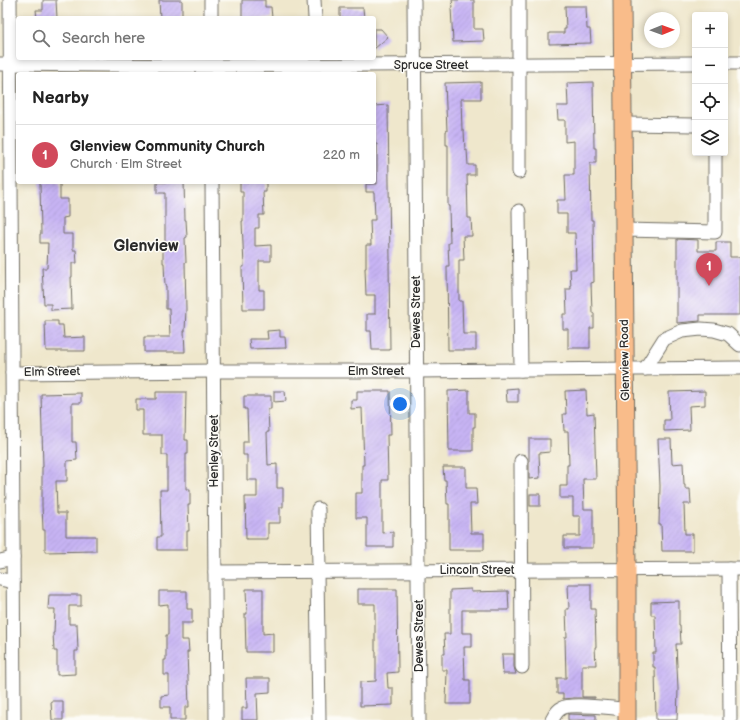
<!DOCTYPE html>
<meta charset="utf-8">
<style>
:root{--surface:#fff;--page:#f2f2f2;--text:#222;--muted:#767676;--line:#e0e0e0;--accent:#d1495b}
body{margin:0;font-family:"Balsamiq Sans",sans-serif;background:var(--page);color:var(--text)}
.controls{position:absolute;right:12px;top:12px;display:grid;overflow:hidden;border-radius:4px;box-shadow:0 2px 6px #0003}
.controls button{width:36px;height:36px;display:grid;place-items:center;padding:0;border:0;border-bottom:1px solid var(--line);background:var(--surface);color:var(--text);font:20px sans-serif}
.compass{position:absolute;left:644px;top:12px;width:36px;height:36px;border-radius:50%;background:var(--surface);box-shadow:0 2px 6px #0003;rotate:89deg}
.you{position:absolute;left:400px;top:404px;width:14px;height:14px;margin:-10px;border:3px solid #fff;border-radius:50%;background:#1a73e8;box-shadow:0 0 0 6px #1a73e833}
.badge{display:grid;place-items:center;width:26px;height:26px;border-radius:50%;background:var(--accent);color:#fff;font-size:13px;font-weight:700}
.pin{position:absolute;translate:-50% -33px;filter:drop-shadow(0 1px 2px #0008)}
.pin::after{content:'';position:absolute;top:21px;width:14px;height:12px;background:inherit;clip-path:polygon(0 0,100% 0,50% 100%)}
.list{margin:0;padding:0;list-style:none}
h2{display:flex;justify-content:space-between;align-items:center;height:52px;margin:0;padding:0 16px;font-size:17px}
h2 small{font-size:13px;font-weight:400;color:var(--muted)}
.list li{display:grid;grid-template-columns:26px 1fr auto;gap:12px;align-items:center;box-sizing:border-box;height:60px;padding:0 16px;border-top:1px solid var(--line)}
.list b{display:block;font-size:15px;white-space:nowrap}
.list p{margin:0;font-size:13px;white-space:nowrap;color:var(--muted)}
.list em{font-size:13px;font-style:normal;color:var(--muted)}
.icon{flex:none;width:22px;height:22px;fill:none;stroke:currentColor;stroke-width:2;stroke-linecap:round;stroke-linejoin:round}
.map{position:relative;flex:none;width:740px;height:720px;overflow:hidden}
.search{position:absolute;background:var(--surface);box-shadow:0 2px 6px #0003;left:16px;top:16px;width:360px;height:44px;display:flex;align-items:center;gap:10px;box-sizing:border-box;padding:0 14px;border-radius:4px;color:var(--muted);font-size:15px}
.panel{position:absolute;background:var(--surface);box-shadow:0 2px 6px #0003;left:16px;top:72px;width:360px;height:112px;border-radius:4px}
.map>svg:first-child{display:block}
</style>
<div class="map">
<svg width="740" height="720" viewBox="0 0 740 720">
<defs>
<pattern id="building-hatch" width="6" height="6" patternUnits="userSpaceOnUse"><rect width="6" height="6" fill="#c7b4f4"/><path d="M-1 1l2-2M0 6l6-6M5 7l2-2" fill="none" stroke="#ab9bd1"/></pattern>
</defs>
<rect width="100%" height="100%" fill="#fdfcf7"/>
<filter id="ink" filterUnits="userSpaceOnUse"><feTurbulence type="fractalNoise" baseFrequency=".025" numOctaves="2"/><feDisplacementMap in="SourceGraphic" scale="8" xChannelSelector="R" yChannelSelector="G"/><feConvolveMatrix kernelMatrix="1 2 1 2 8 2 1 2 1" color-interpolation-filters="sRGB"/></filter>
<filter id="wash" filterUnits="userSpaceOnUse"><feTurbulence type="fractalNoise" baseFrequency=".012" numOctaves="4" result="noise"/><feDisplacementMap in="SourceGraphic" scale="16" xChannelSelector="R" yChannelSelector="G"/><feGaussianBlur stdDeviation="0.9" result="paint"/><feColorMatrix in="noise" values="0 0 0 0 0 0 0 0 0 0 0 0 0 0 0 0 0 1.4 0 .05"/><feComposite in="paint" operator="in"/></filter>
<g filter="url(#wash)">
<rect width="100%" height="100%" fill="#efe7cc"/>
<g id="blocks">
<g fill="url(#building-hatch)">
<polygon points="43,0 56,0 57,18 37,18 36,10 43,10"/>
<polygon points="159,0 182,0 182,18 160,18"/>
<polygon points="242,0 265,0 265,7 271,7 272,18 242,18"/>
<polygon points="452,0 474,0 474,29 483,29 484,41 453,42 451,8 453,7"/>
<polygon points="565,6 586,6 587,29 590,29 591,43 549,44 549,33 564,33 564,29 566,29"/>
<polygon points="340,8 363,8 364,18 340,18"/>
<polygon points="374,29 381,29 388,37 374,49"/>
<polygon points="481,82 481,99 461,99 462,130 464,130 465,150 467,150 468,165 475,165 475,175 467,175 468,218 471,218 472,236 463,236 464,260 459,260 459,301 462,301 463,334 476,334 476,350 448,350 447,266 449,266 448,243 450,243 449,206 448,206 448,145 446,145 446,131 447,131 445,83"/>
<polygon points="593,82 594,148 596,148 596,163 590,163 591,220 593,220 594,282 591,283 592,313 594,313 594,328 590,328 590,348 568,348 568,329 563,329 563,314 567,314 566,289 571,289 570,269 576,269 575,233 567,233 567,214 557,214 557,200 566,200 565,175 574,175 574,141 565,142 565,120 558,120 557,106 568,106 567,83"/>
<polygon points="388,105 390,262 389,262 390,350 372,350 371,331 367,331 367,314 375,314 375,295 366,295 365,268 366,268 366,245 371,245 370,220 375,220 374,192 366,192 366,184 377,184 377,144 375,144 374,106"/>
<polygon points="40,182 60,182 60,199 68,199 68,217 63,218 63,234 73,234 73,250 76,250 77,263 72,263 72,277 71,277 72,309 51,310 51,304 44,304 42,268 47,268 48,243 40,243 40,234 41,234"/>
<polygon points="157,182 184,182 185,220 186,220 187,237 185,238 186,262 185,262 186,309 185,331 184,331 185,352 144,352 144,337 170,337 169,309 166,309 166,286 165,286 164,263 163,263 163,245 165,245 165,193 157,193"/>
<polygon points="240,182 266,182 266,192 263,192 264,215 259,215 259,228 255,228 255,246 271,245 271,261 259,261 259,290 264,290 264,309 243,309 242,267 244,267 242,221 243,221 243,192 240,192"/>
<polygon points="677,239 698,240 698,251 716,251 716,242 730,242 730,257 740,257 740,315 700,315 700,321 677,323"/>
<polygon points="45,321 58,321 58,325 63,325 64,338 85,337 85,351 46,351"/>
<polygon points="280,330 280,337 285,337 286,348 250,349 249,339 268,339 267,331"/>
<polygon points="518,388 518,402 507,402 506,389"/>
<polygon points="469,390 469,413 475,413 475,427 473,427 473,451 449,451 448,391"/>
<polygon points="586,390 587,414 594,413 596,479 583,479 584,509 593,509 593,548 564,548 564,536 580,536 580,516 573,516 573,498 560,498 560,486 567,486 567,465 569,465 568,431 564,431 563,414 566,414 565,391"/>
<polygon points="274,391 285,391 286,401 274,402"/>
<polygon points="357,391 390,391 391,435 387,435 388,480 382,480 382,533 393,532 393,547 367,547 367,518 356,518 356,493 362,493 362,465 364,465 362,408 351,409 351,400 357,400"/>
<polygon points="705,391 705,405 689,406 690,430 664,431 664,420 670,420 669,392"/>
<polygon points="156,392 186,392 185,440 188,440 188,454 186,454 186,489 190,489 190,505 188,505 189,531 187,531 187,550 157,550 157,537 161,537 160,490 167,490 167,455 162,455 162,435 143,435 143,410 136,410 136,399 156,399"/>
<polygon points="81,393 81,403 72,403 72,442 76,442 77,460 67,461 67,481 56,481 57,513 66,513 66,536 96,536 96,551 45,552 45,530 43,530 42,505 42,467 43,467 41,394"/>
<polygon points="244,396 271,396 271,409 268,409 269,432 267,432 268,465 277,464 277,488 283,488 283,507 280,507 280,523 268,523 268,539 246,539 245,497 257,497 257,480 247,480 247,455 243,455 243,442 248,442 247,409 244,409"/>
<polygon points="529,439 550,439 550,452 539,453 540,478 529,479"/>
<polygon points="658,439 671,439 672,464 683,463 684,485 685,485 685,489 690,489 691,504 684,504 685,534 693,534 693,551 662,551 661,524 659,524 660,486"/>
<polygon points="443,467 466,467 466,488 476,488 477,504 470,504 471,533 484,533 484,550 449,550 449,504 447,504 446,480 444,480"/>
<rect x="530" y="494" width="10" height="12"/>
<polygon points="568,584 591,584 591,609 595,609 596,647 595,647 596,665 582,665 582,697 595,697 595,698 574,698 563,699 563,694 557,694 557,678 566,678 565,637 567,637 566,609 569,609"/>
<polygon points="246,589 263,589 263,634 273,633 273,652 246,652 245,614 247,614"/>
<polygon points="358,589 397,589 398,672 387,673 388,688 393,688 393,705 360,706 360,682 376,681 376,651 375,651 375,604 358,604"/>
<polygon points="471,589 471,592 508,591 509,610 462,610 462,633 472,633 472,647 464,647 465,680 470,680 470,704 446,704 447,670 442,670 442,654 445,654 444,634 450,634 450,590"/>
<polygon points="159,591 187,591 187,609 192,609 192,623 181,623 181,640 188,640 189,652 187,652 189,707 185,707 185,720 170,720 170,707 161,707 161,696 169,695 169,675 164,675 164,660 166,660 166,635 168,635 168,604 159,605"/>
<polygon points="49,595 81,595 81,606 69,606 69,624 77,624 78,651 75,651 75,674 57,675 57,651 54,651 53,633 54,633 55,609 48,609"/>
<polygon points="679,601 679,626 680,626 681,644 676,644 678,689 677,720 656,720 655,667 653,667 653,653 656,653 655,615 651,615 651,602"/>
<polygon points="502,654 514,654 514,667 516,674 503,674"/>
<polygon points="246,678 270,678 270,692 257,693 258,720 242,720 242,708 247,708"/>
<polygon points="51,701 63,701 63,720 52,720"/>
<polygon points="568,714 596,715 596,720 568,720"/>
</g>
</g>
</g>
<g filter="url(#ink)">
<use href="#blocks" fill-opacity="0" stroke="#706d63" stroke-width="1"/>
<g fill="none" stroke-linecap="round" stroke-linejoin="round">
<g stroke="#706d63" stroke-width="15">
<g id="minor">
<polyline points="10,0 14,720"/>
<polyline points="211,0 211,18"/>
<polyline points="314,0 315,18"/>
<polyline points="414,0 419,720"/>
<polyline points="519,0 519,172"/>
<polyline points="725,63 740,63"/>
<polyline points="0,64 212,66 695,63"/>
<polyline points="623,124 695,125"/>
<polyline points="212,182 216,720"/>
<polyline points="519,211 521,370"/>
<polyline points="624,230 715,232 715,153"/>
<polyline points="645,369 664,339 682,331 701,329 714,330 728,334 740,345"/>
<polyline points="12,373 214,371 417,371 740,368"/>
<polyline points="521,461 522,667"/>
<polyline points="318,509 319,571"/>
<polyline points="0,561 13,558"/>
<polyline points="729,569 730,720"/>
<polyline points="317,571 319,720"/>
<polyline points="215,572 740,569"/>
<polyline points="0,579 13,582"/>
<path d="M552 720C554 716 557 710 562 708 570 703 616 708 627 710"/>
</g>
</g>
<g stroke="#706d63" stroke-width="19">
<polyline id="major" points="622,0 627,570 627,720"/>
</g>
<use href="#minor" stroke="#fff" stroke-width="13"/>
<use href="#major" stroke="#f9bc8a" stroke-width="17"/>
</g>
</g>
<g text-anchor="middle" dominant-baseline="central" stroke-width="3" stroke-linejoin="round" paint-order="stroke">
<g font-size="12" fill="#2b2b2b" stroke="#fdfcf7">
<text x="431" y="65">Spruce Street</text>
<text transform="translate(416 312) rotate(-90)">Dewes Street</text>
<text transform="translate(625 360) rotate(-91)">Glenview Road</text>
<text x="376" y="371">Elm Street</text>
<text transform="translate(52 372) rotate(-1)">Elm Street</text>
<text transform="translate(214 451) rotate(-90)">Henley Street</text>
<text x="477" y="570">Lincoln Street</text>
<text transform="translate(419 636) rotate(-90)">Dewes Street</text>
</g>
<g font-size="16" font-weight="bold" fill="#2b2b2b" stroke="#fdfcf7">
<text x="146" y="246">Glenview</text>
</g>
</g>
</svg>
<div class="controls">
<button>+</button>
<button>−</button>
<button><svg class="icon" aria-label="locate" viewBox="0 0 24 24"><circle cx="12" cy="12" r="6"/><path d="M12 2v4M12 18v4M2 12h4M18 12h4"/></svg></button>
<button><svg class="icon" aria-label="layers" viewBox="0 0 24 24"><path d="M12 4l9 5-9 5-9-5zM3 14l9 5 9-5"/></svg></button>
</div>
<svg class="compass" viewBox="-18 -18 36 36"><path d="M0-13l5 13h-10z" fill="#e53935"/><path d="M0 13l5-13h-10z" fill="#767676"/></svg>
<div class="you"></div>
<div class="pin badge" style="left:709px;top:286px">1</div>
<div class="search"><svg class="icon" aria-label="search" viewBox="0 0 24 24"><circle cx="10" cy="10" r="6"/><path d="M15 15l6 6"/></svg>Search here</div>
<section class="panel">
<h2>Nearby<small></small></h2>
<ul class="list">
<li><span class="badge">1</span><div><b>Glenview Community Church</b><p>Church · Elm Street</p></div><em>220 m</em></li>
</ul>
</section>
</div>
